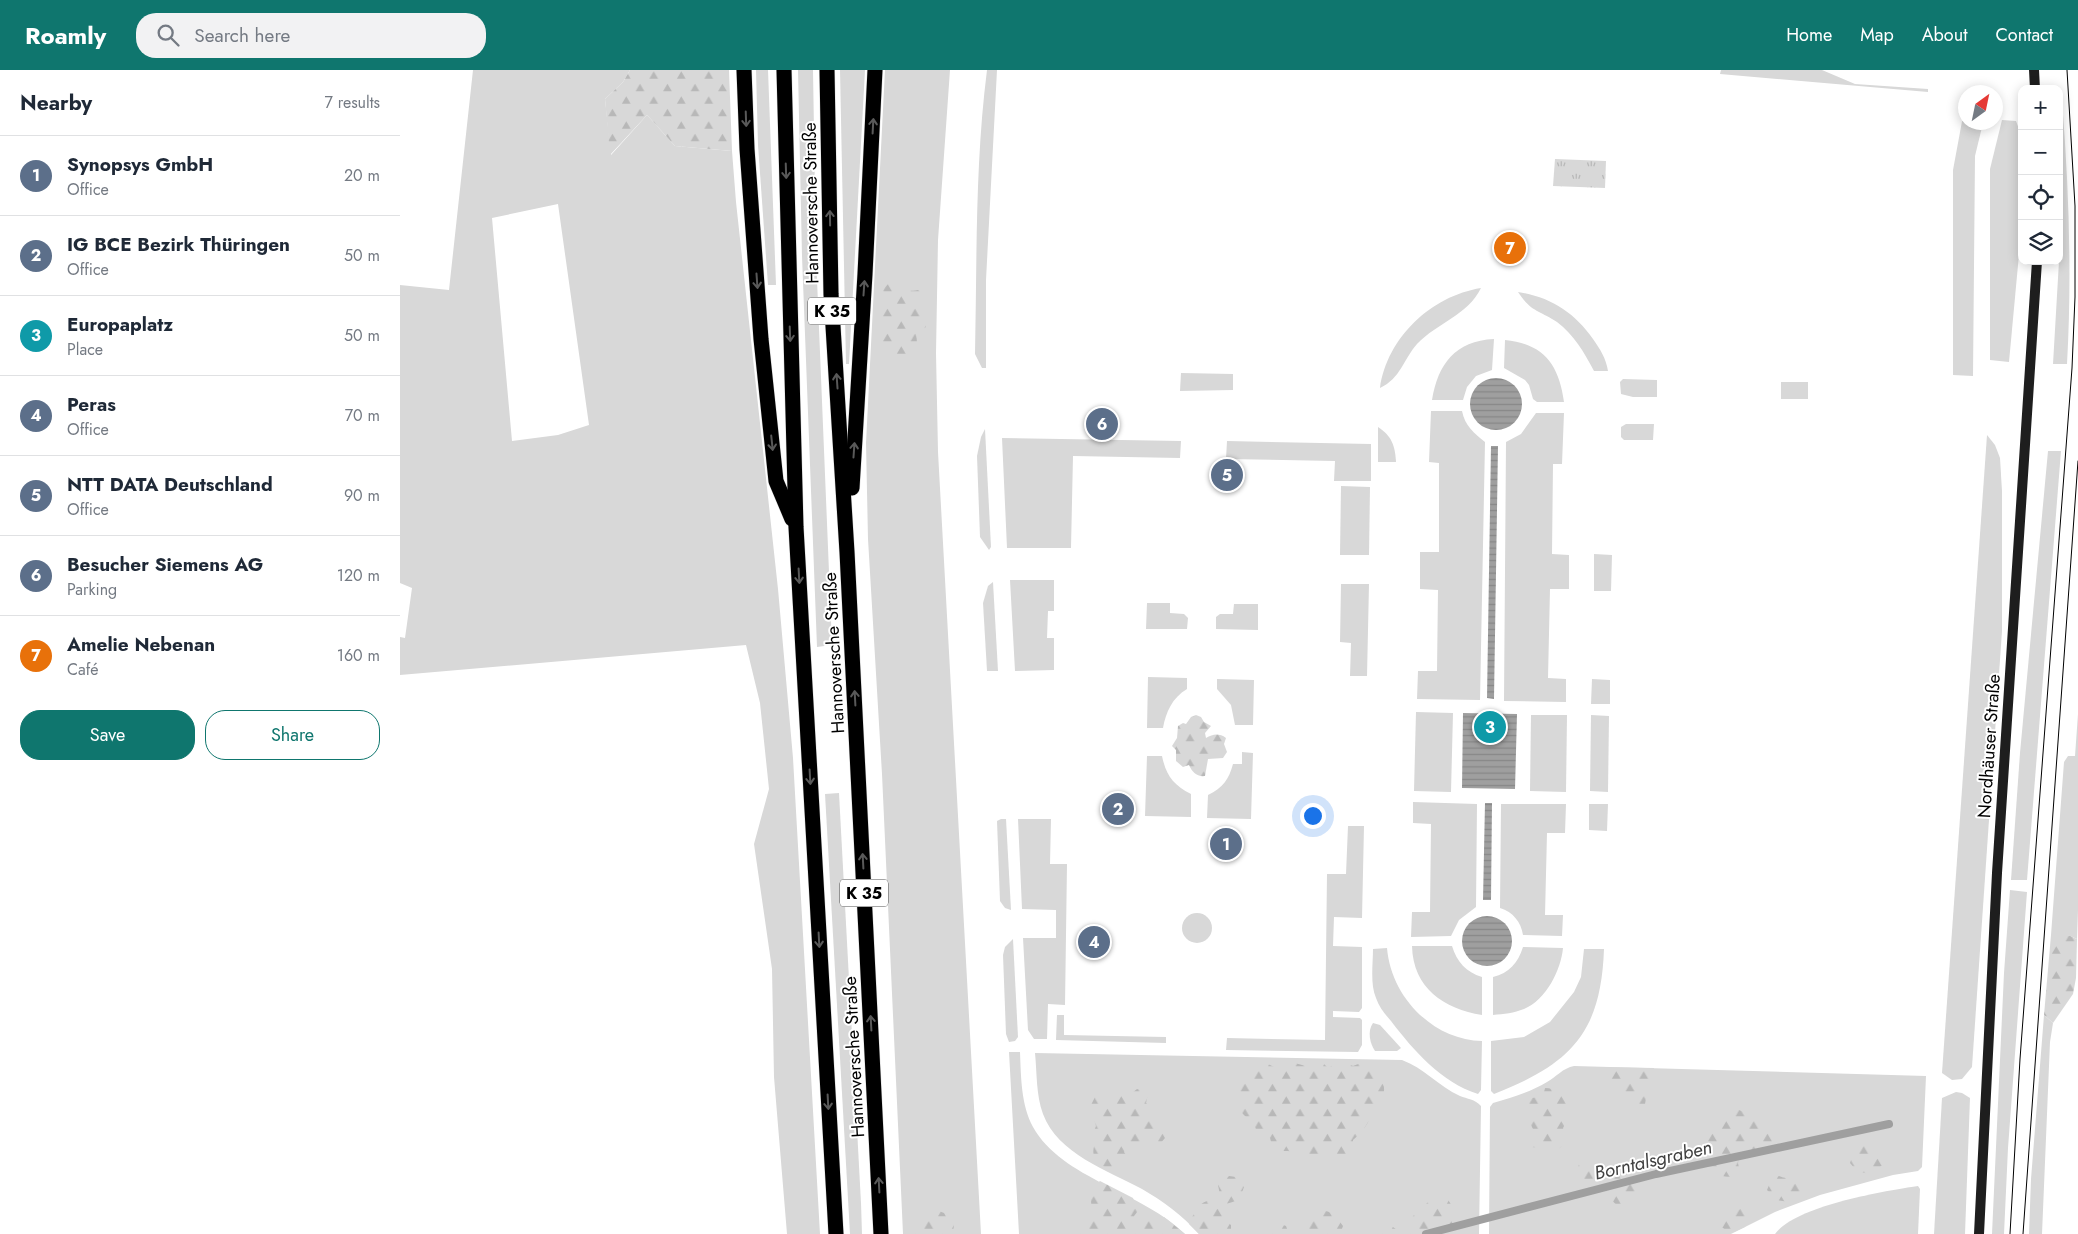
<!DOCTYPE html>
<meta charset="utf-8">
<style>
:root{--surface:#fff;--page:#f2f2f3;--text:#1f2937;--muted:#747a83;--line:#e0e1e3;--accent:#0f766e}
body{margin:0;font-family:Jost,sans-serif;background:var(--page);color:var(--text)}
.controls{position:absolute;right:15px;top:15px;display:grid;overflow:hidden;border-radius:10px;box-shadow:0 2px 12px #0003}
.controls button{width:45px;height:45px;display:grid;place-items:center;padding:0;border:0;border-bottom:1px solid var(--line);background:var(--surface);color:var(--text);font:25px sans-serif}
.compass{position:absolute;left:1558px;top:15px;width:45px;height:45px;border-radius:50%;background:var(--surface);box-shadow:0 2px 12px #0003;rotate:33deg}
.you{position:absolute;left:912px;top:745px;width:18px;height:18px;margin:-12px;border:4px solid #fff;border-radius:50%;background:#1a73e8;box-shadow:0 0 0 8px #1a73e833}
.badge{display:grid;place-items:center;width:32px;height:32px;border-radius:50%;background:var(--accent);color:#fff;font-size:16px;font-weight:700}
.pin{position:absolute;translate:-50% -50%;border:2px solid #fff;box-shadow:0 1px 5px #0006}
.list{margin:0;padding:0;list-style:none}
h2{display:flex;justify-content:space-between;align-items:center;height:65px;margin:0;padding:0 20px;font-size:21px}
h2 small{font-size:16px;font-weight:400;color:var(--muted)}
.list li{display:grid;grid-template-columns:32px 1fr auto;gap:15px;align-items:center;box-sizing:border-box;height:80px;padding:0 20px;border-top:1px solid var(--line)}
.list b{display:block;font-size:19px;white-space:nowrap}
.list p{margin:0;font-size:16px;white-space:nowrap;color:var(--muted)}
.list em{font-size:16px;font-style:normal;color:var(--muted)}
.actions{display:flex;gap:10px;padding:15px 20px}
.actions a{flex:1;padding:11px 0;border:1px solid var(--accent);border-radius:20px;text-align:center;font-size:18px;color:var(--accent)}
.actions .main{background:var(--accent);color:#fff}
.icon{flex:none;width:28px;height:28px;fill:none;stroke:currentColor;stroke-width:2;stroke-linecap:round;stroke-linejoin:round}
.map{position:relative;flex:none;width:1678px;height:1164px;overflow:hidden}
header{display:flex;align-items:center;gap:30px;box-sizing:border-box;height:70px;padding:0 25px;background:var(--accent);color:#fff}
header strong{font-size:24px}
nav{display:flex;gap:28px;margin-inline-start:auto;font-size:18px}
.search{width:350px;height:45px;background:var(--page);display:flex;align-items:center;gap:12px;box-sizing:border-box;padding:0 18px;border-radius:20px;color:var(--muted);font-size:19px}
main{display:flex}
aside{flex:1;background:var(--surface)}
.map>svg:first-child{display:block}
</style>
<header>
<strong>Roamly</strong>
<div class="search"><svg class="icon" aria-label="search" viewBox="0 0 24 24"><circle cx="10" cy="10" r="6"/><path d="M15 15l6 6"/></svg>Search here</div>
<nav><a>Home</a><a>Map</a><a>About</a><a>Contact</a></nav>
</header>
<main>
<aside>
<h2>Nearby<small>7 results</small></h2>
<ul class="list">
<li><span class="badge" style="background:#5c6f8a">1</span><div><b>Synopsys GmbH</b><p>Office</p></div><em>20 m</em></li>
<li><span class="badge" style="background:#5c6f8a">2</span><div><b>IG BCE Bezirk Thüringen</b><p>Office</p></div><em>50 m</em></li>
<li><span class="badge" style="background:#0f9aa8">3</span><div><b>Europaplatz</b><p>Place</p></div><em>50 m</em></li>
<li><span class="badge" style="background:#5c6f8a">4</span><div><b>Peras</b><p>Office</p></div><em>70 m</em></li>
<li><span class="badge" style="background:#5c6f8a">5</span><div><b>NTT DATA Deutschland</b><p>Office</p></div><em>90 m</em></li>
<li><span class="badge" style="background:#5c6f8a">6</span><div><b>Besucher Siemens AG</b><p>Parking</p></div><em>120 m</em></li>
<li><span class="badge" style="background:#e8710a">7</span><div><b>Amelie Nebenan</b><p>Café</p></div><em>160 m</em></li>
</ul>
<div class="actions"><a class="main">Save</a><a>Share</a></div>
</aside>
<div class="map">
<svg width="1678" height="1164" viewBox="0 0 1678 1164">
<defs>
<pattern id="forest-firs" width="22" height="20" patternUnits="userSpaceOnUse" patternTransform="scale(1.25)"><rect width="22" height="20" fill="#d8d8d8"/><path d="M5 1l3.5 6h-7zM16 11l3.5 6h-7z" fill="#b8b8b8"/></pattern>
<pattern id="park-tufts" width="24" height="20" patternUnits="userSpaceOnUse" patternTransform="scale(1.25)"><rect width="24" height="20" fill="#d8d8d8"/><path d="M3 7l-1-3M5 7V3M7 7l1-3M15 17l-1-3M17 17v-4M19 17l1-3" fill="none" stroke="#b8b8b8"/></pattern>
<pattern id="water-rules" width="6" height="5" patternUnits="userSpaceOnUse" patternTransform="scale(1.25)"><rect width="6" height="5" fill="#9f9f9f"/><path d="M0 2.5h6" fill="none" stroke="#878787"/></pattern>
</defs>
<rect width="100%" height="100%" fill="#fff"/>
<g fill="#d8d8d8" fill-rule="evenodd">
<path d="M73 0H230L223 12 205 29 211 85 247 45 275 76 332 81 336 132 378 519 393 688 420 1164H387L374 1007 372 899 354 774 369 719 360 633 346 575 0 605V567L5 568 12 518 0 513V215L49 220ZM158 134 189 355 158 365 112 371 92 148Z"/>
<polygon points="356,0 368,0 376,215 368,215 358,75"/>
<polygon points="398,0 413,0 416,185 432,575 417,577 402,186"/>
<polygon points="440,0 465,0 449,294 446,294"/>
<polygon points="485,0 550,0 538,170 536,283 538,382 581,1164 503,1164 482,704 468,469 466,373"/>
<path d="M587 0H597L586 210V298H582L575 284C577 189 575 94 587 0Z"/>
<polygon points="1321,0 1422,0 1455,14 1528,19 1528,22 1320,4"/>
<path d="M1662 31C1669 119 1672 206 1667 294H1653L1659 191V34Z"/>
<polygon points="1563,46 1565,46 1566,52 1583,53 1575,86 1573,306 1553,305 1553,100"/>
<polygon points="1602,50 1616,51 1622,67 1622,152 1609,292 1590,290 1590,99"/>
<path d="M1081 218C1068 245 1037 253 1017 274 1003 290 1001 308 980 318 987 268 1031 226 1081 218Z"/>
<path d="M1118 222C1150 227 1174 242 1193 269 1200 279 1206 288 1208 301H1194C1184 282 1174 265 1157 252 1139 240 1131 242 1118 222Z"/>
<path d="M1094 269 1092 300 1076 306 1067 317 1063 330H1032C1038 294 1055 271 1094 269Z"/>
<path d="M1105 270C1144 274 1159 295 1164 332H1137L1133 329 1129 315 1125 310 1104 298Z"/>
<polygon points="781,303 833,304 833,320 780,321"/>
<polygon points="1223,309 1257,310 1257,327 1233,327 1221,324 1220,312"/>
<rect x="1381" y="312" width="27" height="17"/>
<path d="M1031 341H1062C1065 356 1074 363 1085 372L1080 630 1017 629 1018 601H1037L1038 520 1020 519V482H1039V393L1029 392Z"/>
<polygon points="1136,343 1164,343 1162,394 1153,394 1152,484 1169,485 1169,519 1150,519 1148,608 1166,609 1166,632 1104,631 1106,372 1121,364"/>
<polygon points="1226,354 1254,354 1253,370 1224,370 1221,367 1221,357"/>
<path d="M978 357C992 366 995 376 996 392H978Z"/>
<polygon points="585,359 591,477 589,480 580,467 577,386 581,367"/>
<polygon points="1587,365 1595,375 1600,388 1602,421 1602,561 1572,997 1562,1009 1552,1010 1542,1003"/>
<polygon points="602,368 781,371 780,388 673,386 671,478 607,478"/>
<polygon points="827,371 971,374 971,411 934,411 935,391 826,389"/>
<polygon points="1648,381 1661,381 1627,810 1611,810 1620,683"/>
<polygon points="941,416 970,417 969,485 940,485"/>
<polygon points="1194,484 1212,485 1211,521 1194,521"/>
<polygon points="610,510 654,510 654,541 648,541 647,568 654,568 654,600 615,601"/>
<polygon points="593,512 598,601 587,601 583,533 588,516"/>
<polygon points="941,514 969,514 967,606 950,606 951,573 940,572"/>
<polygon points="747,533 770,533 770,543 784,544 788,548 787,559 746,559"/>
<polygon points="834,534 858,534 858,560 816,559 816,547 820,544 833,544"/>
<path d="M748 607 787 608V619C772 628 766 642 763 658H747Z"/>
<polygon points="817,609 854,610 853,655 835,655 831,635 817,619"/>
<polygon points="1192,609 1210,610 1210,634 1191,634"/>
<polygon points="1016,642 1053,643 1051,722 1014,721"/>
<polygon points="1678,644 1678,840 1677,869 1668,865 1651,865 1664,692 1668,686 1675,686"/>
<polygon points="1131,645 1167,645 1166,722 1130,721"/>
<polygon points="1191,645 1209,646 1208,722 1190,721"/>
<path d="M842 682 853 683 851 749 807 748 808 725C823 718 829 709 833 694H842Z"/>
<path d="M747 686H762C766 705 773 715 791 724V747L745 746Z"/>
<polygon points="439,723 461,1133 462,1164 450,1164 425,724"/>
<polygon points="1013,732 1077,734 1076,837 1059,850 1051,866 1011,867 1012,842 1030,842 1031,754 1013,753"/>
<path d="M1101 734H1166L1165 763H1147L1145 845H1163L1162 866 1123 865C1121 852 1113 842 1100 838Z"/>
<polygon points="1189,734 1208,734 1207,761 1189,760"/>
<polygon points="601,749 606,749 611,840 605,838 600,831 597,751"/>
<polygon points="618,749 651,749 650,794 667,794 665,935 648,934 647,969 634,969 628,960 623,868 656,868 656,840 622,839"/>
<polygon points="948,756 964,756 962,848 934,847 933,876 962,877 962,938 959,942 933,941 933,947 960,948 962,950 962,975 958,982 826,980 827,968 925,970 927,804 946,804"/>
<polygon points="1610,820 1627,822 1608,1078 1604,1164 1592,1164 1604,903"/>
<circle cx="797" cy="858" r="15"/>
<polygon points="613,869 618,967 615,971 609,972 606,964 603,885 605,877"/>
<path d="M1012 876H1052C1057 892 1066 902 1082 907V945C1044 939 1013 918 1012 876Z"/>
<path d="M1123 877 1163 878C1161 900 1146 930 1124 939 1114 943 1104 944 1093 945V907C1109 903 1118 893 1123 877Z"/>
<path d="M987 878C991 927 1033 970 1082 971L1081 1020 1078 1024C1041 1012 1014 981 991 951 985 944 979 937 976 928 970 914 973 894 973 879Z"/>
<path d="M1184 879H1204C1201 964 1170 994 1094 1024L1091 1021V971L1124 967 1150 952 1174 922 1181 907Z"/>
<polygon points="657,945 664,945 664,965 766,967 766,973 656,970"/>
<polygon points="1644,945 1653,953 1650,972 1642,1164 1629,1164 1631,1109"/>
<path d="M973 953 980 955 1001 978 997 981H975C970 974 967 961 973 953Z"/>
<path d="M609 982H620C621 1007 621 1035 633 1057 662 1109 743 1122 785 1164H619Z"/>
<path d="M635 983 1002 990C1024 998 1038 1016 1060 1026 1067 1029 1075 1029 1081 1036L1079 1164H799C783 1146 763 1131 742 1119 707 1100 658 1084 643 1044 636 1025 637 1003 635 983Z"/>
<path d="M1174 996 1526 1006 1522 1097 1518 1101 1493 1105 1420 1125 1375 1142 1331 1164H1089L1090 1037 1093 1033C1112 1028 1130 1022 1147 1012 1156 1007 1163 998 1174 996Z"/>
<polygon points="1556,1022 1562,1023 1570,1028 1565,1164 1534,1164 1542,1028"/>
<path d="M1518 1116 1520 1119 1518 1164H1375C1395 1136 1484 1121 1518 1116Z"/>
</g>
<g fill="url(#forest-firs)">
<polygon points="230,0 329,0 332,81 275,76 247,45 210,85 205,29 223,12"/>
<path d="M489 213C500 215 506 223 518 220L522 222 525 229 522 236 526 257 516 264C518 277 518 282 510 292L498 294 488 288 480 271 482 259 480 245 485 236 483 219Z"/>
<path d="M796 645 801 647 804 652 811 656 805 663 806 668C813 664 819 663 826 668L824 674 827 682 823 688 808 689 805 706C797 707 792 702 789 695L783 697 776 691V680L772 676 777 668 778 656 783 653 786 654 791 647Z"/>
<polygon points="1651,865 1668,865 1677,869 1676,908 1673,924 1653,953 1644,945"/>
<path d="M888 991 909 997 917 992 924 994 929 999 931 996 947 993 953 996 966 991C973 993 974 995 977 1001 985 1013 987 1022 979 1034L975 1035C971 1050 964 1061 953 1070V1076L951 1083 945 1085 937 1084 932 1088 917 1084 905 1089C902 1087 898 1084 894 1082 880 1078 875 1088 870 1068L859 1066 855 1057 850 1056 848 1049 840 1041 842 1034 834 1027 833 1024 839 1013V1008L849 997 860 998 866 993 878 999 883 992Z"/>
<path d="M1196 997 1254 998 1255 1011 1248 1017 1245 1034 1235 1036 1225 1033C1217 1019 1201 1013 1196 997Z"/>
<path d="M1145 1018C1155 1018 1162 1024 1167 1032L1164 1038 1170 1046 1163 1058C1166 1068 1166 1074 1157 1080H1151L1143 1072 1138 1078 1132 1077 1128 1070 1130 1063 1134 1061 1127 1047 1131 1039 1128 1034 1132 1028 1143 1026Z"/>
<path d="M725 1019 732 1023 737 1019 743 1020 748 1024 746 1033 755 1041 754 1047 764 1052 765 1068 759 1075 743 1068C740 1074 733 1078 727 1078L724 1082 730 1090 722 1101 714 1097 709 1099C697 1094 690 1087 695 1073L692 1066 696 1056 690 1037 696 1025 704 1023 714 1025Z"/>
<path d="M1335 1038 1354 1047 1367 1048 1376 1057 1378 1067 1376 1072 1375 1083 1370 1087 1356 1086 1345 1082 1340 1083 1338 1093 1339 1098 1332 1107C1312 1106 1309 1102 1305 1084 1304 1079 1303 1075 1303 1068L1322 1056 1324 1042Z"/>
<polygon points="1467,1073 1478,1075 1486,1082 1486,1093 1469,1104 1457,1101 1450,1093 1455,1079"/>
<path d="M1191 1088 1203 1096 1207 1108 1214 1109 1217 1105 1225 1102 1235 1105 1244 1118C1239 1136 1225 1147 1211 1129 1204 1120 1208 1114 1194 1109L1188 1112 1181 1109C1175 1098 1178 1089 1191 1088Z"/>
<polygon points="829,1106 836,1107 844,1117 839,1130 826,1134 821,1130 818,1115"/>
<path d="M1379 1106C1390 1111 1398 1105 1406 1115L1404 1124 1396 1126 1389 1132 1377 1130 1367 1120 1372 1108Z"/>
<path d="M700 1111 733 1128 738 1141 734 1146 733 1156C738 1149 740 1148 750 1149L753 1147H764L785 1164H675C678 1157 683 1152 690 1151V1141L692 1139C690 1128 690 1118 700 1111Z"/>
<path d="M813 1128 816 1131V1138L825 1142 827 1152 831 1155V1160L836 1161V1164H799L789 1154 790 1150 794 1144H798C797 1133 804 1133 813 1128Z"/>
<path d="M1030 1129 1038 1131 1047 1128 1055 1141 1056 1149 1053 1153 1056 1160 1055 1164H978L984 1163 990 1155 1000 1162 1010 1154C1011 1147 1017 1140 1024 1137Z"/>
<path d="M1343 1137 1350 1148 1345 1157 1334 1162C1326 1161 1316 1156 1317 1146L1322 1140 1330 1138 1337 1141Z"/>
<polygon points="534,1139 544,1143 549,1152 554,1154 553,1164 514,1164 521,1160 523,1142"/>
<path d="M920 1139C928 1142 935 1142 937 1151L940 1152 943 1156 940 1164H907L906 1161 912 1150 913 1144Z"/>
<path d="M878 1153 886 1156 889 1164H847L853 1162 858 1164C865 1158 872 1159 878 1153Z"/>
</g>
<polygon fill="url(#park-tufts)" points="1155,89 1206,91 1205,118 1153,116"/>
<g fill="url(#water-rules)">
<circle cx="1096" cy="334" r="26"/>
<polygon points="1091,376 1098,376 1094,629 1087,628"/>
<polygon points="1063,643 1117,644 1115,719 1062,718"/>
<polygon points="1085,733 1092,733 1091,830 1083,830"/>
<circle cx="1087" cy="871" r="25"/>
</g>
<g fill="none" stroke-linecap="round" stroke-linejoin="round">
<polyline stroke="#9f9f9f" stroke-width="8" points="1026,1164 1256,1104 1489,1054"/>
<g stroke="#dbdbdb" stroke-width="16">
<g id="highway">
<polyline points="344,0 347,79 361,269 376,411 392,449"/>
<polyline points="384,0 396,457 436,1164"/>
<polyline points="427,0 431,224 447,482 481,1164"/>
<polyline points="452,418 465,204 475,0"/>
</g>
</g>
<g stroke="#1e1e1e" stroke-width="10">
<polyline points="1634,0 1635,19"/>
<polyline points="1579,1164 1597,803 1637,191"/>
</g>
<use href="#highway" stroke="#000" stroke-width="15"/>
<g stroke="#000" stroke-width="1">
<polyline points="1610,1164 1620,989 1672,298 1675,227 1675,136 1667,0"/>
<polyline points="1623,1164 1678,391"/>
</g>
</g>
<defs><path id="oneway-shaft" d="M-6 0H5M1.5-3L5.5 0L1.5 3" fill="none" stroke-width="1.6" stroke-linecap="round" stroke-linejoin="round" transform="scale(1.25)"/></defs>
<g stroke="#595959">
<use href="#oneway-shaft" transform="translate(346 49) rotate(88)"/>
<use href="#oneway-shaft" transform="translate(473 56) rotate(-87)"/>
<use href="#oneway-shaft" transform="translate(386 101) rotate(88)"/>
<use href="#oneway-shaft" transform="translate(430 148) rotate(-91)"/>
<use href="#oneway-shaft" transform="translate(357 211) rotate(86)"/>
<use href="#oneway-shaft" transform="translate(464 218) rotate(-86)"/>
<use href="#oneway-shaft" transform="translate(390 264) rotate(88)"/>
<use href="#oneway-shaft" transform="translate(437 311) rotate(-94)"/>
<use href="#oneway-shaft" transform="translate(372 373) rotate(84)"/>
<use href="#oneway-shaft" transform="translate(454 380) rotate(-86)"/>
<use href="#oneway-shaft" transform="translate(399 506) rotate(87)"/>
<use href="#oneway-shaft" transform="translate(455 628) rotate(-93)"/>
<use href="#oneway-shaft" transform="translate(410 707) rotate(87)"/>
<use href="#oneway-shaft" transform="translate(463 791) rotate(-93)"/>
<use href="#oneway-shaft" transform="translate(419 870) rotate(87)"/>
<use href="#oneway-shaft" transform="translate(471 953) rotate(-93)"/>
<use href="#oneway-shaft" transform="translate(428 1032) rotate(87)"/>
<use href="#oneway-shaft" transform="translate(479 1115) rotate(-93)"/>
</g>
<g text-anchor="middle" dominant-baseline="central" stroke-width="4" stroke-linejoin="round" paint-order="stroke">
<g fill="#fff" stroke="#4c4c4c" stroke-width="1">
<rect x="408" y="227.5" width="48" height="27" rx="4"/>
<rect x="440" y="809.5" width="48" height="27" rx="4"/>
</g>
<g font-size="16" font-weight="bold" fill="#000">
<text x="432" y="241">K 35</text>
<text x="464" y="823">K 35</text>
</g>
<g font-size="18" fill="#000" stroke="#fff">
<text transform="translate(411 133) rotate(-91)">Hannoversche Straße</text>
<text transform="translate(434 583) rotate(-93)">Hannoversche Straße</text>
<text transform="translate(1589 676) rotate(-86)">Nordhäuser Straße</text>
<text transform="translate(454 987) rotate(-93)">Hannoversche Straße</text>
</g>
<g font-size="19" font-style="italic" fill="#404040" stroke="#fff">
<text transform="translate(1253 1090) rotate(-13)">Borntalsgraben</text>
</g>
</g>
</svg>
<div class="controls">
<button>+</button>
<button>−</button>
<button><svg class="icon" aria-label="locate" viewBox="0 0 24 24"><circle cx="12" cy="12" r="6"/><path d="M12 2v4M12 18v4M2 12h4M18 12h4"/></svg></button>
<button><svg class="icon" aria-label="layers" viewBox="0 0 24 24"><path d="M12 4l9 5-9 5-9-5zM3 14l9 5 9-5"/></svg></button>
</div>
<svg class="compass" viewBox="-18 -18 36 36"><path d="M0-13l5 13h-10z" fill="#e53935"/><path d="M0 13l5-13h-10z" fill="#747a83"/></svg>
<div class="you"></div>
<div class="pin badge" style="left:826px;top:774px;background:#5c6f8a">1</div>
<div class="pin badge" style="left:718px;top:739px;background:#5c6f8a">2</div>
<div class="pin badge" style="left:1090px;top:657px;background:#0f9aa8">3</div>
<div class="pin badge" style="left:694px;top:872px;background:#5c6f8a">4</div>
<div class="pin badge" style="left:827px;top:405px;background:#5c6f8a">5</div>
<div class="pin badge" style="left:702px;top:354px;background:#5c6f8a">6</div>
<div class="pin badge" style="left:1110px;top:178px;background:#e8710a">7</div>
</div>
</main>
